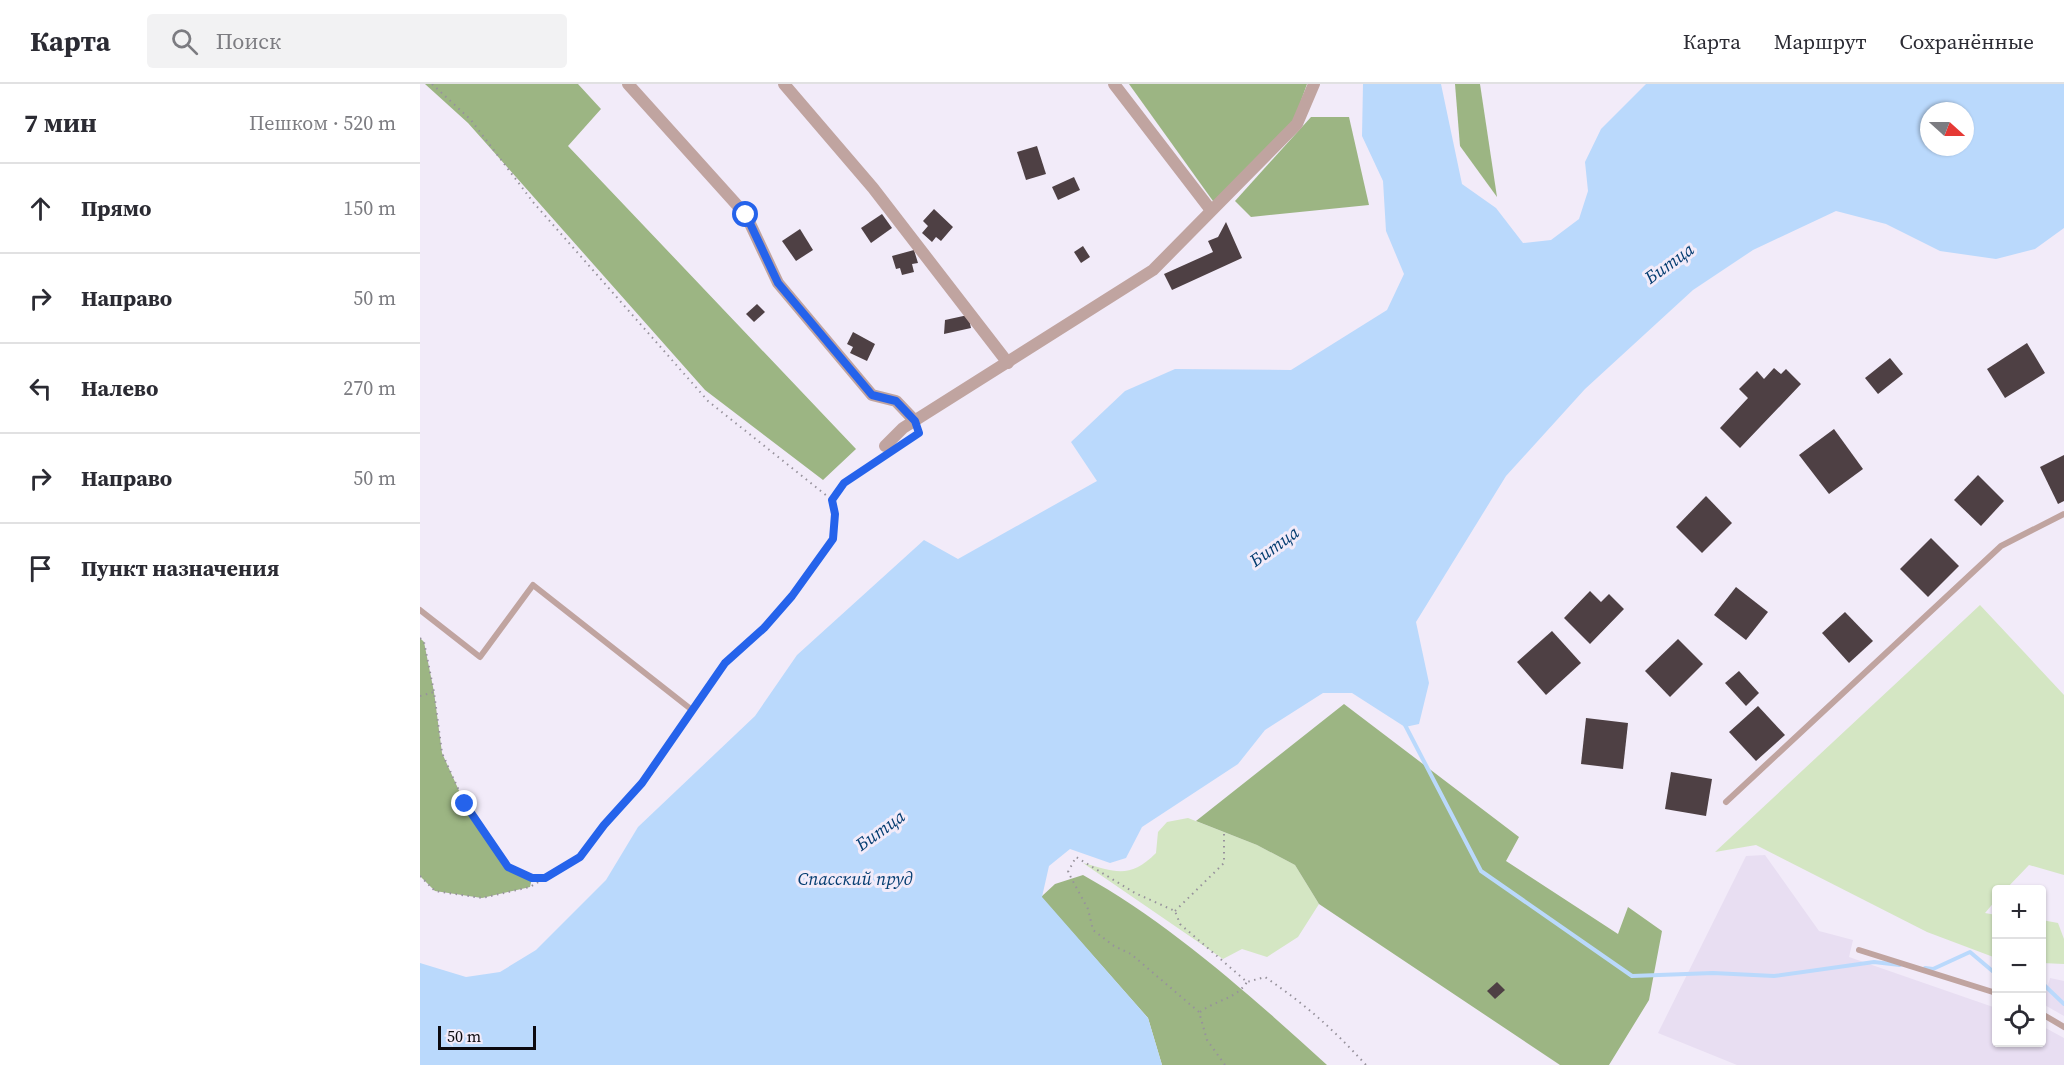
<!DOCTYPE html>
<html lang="ru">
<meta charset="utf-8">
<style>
:root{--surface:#fff;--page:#f2f2f3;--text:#2b2b33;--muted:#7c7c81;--line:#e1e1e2}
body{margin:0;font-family:"Source Serif 4",serif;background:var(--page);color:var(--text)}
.controls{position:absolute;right:18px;bottom:18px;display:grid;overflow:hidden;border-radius:6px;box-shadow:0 2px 4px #0004}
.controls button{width:54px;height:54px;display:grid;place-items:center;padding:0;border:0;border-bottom:2px solid var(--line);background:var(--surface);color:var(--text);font:30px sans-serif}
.compass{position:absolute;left:1500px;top:18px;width:54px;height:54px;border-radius:50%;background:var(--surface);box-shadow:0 2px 4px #0004;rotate:111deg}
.scale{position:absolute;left:18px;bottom:15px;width:98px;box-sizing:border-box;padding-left:6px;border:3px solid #0c0a0f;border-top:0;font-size:16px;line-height:21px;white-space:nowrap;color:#0c0a0f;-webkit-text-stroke:4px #f2ebf9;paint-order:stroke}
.stop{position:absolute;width:18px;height:18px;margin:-14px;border:4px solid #2563eb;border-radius:50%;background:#fff}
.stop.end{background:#2563eb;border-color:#fff;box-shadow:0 2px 6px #0008}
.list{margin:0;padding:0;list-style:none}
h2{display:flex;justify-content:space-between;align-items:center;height:78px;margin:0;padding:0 24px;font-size:26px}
h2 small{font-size:20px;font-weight:400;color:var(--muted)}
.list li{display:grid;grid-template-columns:39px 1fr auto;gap:18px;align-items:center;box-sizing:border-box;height:90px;padding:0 24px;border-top:2px solid var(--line)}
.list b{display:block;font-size:22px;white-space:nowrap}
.list em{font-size:20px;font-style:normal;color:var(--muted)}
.icon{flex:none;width:33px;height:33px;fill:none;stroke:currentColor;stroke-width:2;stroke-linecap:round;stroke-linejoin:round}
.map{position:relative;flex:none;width:1644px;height:981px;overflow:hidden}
header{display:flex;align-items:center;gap:36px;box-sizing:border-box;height:84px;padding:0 30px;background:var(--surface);border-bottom:2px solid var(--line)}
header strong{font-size:28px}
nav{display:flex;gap:33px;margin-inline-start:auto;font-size:21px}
.search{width:420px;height:54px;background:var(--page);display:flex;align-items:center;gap:15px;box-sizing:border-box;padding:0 21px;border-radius:6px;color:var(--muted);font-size:22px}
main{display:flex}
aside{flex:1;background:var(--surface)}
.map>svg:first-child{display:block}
</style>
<header>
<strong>Карта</strong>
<div class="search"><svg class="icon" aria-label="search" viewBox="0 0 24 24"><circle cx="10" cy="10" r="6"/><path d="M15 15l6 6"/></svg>Поиск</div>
<nav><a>Карта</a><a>Маршрут</a><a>Сохранённые</a></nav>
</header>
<main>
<aside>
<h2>7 мин<small>Пешком · 520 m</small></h2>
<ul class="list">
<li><svg class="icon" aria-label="ahead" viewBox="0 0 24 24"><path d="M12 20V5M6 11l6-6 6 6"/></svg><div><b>Прямо</b></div><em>150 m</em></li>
<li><svg class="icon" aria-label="right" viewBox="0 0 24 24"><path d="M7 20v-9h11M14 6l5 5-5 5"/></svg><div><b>Направо</b></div><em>50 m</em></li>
<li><svg class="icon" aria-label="left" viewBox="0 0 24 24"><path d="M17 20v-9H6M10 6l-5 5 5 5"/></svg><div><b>Налево</b></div><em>270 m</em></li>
<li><svg class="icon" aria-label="right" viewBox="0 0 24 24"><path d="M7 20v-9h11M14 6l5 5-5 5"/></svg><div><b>Направо</b></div><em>50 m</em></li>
<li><svg class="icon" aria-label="arrive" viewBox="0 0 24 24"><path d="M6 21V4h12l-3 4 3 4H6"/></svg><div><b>Пункт назначения</b></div></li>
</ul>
</aside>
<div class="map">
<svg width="1644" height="981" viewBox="0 0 1644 981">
<rect width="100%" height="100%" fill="#f2ebf9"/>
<g fill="#e8def2">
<polygon points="1345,771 1399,847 1433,856 1429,873 1576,924 1576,958 1622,958 1622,942 1644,954 1644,981 1317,981 1238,949 1326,772"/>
<polygon points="1630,894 1644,897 1644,932 1623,920"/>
</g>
<g fill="#d4e6c3">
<polygon points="1560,521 1644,611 1644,791 1609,781 1586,805 1576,806 1576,816 1565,829 1576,831 1576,874 1507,848 1336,761 1295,768"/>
<path d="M768 734 837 761 875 781 899 820 878 853 847 873 822 865 803 875 663 779C696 788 710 795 736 769L738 748 747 738Z"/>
<polygon points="1622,836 1638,839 1644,855 1644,880 1622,879"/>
</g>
<g fill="#9cb583">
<polygon points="5,0 158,0 181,25 148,62 436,365 403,396 285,306 48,39"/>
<polygon points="709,0 887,0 871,45 798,124"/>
<polygon points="1035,0 1060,0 1077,113 1040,62"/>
<polygon points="891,33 929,33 949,121 831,133 815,117"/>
<polygon points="0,554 4,558 14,608 22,669 45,720 88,782 112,794 110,803 62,814 15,807 0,792"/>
<polygon points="924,620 1099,753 1086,777 1198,850 1208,823 1242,847 1229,916 1189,981 1140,981 899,820 875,781 837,761 776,737"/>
<path d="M663 791C751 840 832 913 907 981H742L728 934 621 813 635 800Z"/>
</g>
<path fill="#bad9fc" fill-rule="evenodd" d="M943 0H1021L1042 100 1076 124 1103 159 1131 156 1159 135 1168 107 1165 78 1181 45 1226 0H1644V144L1615 165 1576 175 1520 167 1466 140 1416 127 1333 166 1273 206 1165 305 1086 392 996 538 1009 599 999 640 985 643 932 609H903L845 646 818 680 722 743 706 774 690 779 650 765 629 782 622 813 728 934 742 981H0V879L46 893 80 888 116 866 186 796 218 743 335 632 377 571 504 456 538 475 677 397 651 358 705 307 755 285 871 286 967 226 984 190 966 147 963 97 942 52ZM1509 27H1545V63H1509Z"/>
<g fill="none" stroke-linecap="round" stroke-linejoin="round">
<g stroke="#bad9fc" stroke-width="4">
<polyline points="984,639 1061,787 1212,892 1293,889 1354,892 1454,878 1480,881"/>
<polyline points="1505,884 1513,885 1550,868 1576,890"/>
<polyline points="1622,899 1644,920"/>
</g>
</g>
<g fill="#4e4044">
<polygon points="617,62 626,90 606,96 597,68"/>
<polygon points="654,93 660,106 638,116 632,103"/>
<polygon points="514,125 533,143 521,157 516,153 512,158 502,149 508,142 503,137"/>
<polygon points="462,130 472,144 451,159 441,144"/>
<polygon points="806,138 822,174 752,206 744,190 793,168 788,157 798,153"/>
<polygon points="380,145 393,166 376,177 362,157"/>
<polygon points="663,162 670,173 661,179 654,168"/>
<polygon points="494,166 498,179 492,180 494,188 482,191 480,184 476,185 472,172"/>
<polygon points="337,220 345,228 334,238 326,230"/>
<polygon points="548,231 551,244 524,250 525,236"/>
<polygon points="433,248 455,260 447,277 430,269 433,263 427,260"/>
<polygon points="1607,259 1625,289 1585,314 1567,285"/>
<polygon points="1470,274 1483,290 1458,310 1445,294"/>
<polygon points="1354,284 1361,290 1366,285 1381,300 1320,364 1300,344 1328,314 1319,305 1337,287 1344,295"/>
<polygon points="1414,345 1443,385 1409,410 1379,371"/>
<polygon points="1644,371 1644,417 1638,420 1620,383"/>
<polygon points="1558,391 1584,417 1561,442 1534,416"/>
<polygon points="1286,412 1312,439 1282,469 1256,443"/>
<polygon points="1511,454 1539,482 1508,513 1480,485"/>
<polygon points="1316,503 1348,528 1326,556 1294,531"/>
<polygon points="1170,507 1181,518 1189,510 1204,525 1170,560 1144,534"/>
<polygon points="1425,528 1453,557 1429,579 1402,549"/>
<polygon points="1132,547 1161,579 1126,611 1097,578"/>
<polygon points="1258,555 1283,580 1250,613 1225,587"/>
<polygon points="1319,587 1339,609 1326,622 1305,599"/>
<polygon points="1338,622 1365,651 1336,677 1309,648"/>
<polygon points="1166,634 1208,639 1203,685 1161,680"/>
<polygon points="1251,688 1292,695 1286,732 1245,725"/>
<polygon points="1077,898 1085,906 1075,915 1067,907"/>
</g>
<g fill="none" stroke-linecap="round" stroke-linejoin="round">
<g stroke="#97929c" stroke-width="2" stroke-dasharray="1.5 4.5" stroke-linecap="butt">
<polyline points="12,0 51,36 113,118 288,317 412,416 415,430 413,455 372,512 344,545 305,579 278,617"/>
<polyline points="412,416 424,399 461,372"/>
<polyline points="0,554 4,558 14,608 22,669 45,720 88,783 112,794 123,794"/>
<polyline points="0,612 14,608"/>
<polyline points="0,792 15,807 62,814 110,803 160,773 184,741 222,699 266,634"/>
<polyline points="755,827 804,779 804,748"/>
<path d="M780 928C796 916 816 915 827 898"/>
<path d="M805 981 787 956 779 928 711 870 694 862 673 846 668 825 648 788 656 773 715 809 755 827 760 840 827 898 845 893C886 921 912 944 946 981"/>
</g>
<g stroke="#c0a4a0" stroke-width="6">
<polyline points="0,526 60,573 113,501 272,626"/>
<polyline points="1306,718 1581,462 1644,430"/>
<polyline points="1439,866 1576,909"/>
<polyline points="1622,930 1644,943"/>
</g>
<g stroke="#c0a4a0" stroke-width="12">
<polyline points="208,0 326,131 358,199 452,311 476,317 495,337"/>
<polyline points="364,0 453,104 588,279"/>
<polyline points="694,0 790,125"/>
<polyline points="465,362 483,344 733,186 877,40 894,0"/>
</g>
</g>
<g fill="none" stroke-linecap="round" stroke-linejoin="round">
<polyline stroke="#2563eb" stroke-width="8" points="45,720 88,783 112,794 125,794 160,773 184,741 222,699 305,579 344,544 372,512 413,455 415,430 412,416 424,399 499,349 495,337 476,317 452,311 358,199 326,131"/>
</g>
<g text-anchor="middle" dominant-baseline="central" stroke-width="6" stroke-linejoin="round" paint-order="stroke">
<g font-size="18" font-style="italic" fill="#053d71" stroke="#f2ebf9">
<text transform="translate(1249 179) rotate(-36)">Битца</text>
<text transform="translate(854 462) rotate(-36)">Битца</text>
<text transform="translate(460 746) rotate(-36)">Битца</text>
<text x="435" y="794">Спасский пруд</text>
</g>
</g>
</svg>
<div class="controls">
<button>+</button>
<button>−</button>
<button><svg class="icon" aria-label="locate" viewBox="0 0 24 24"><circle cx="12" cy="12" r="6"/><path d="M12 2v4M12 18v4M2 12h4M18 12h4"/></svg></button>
</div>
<svg class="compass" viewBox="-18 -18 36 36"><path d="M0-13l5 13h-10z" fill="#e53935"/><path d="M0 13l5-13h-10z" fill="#7c7c81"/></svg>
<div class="scale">50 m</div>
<div class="stop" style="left:326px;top:131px"></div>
<div class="stop end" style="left:45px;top:720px"></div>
</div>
</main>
